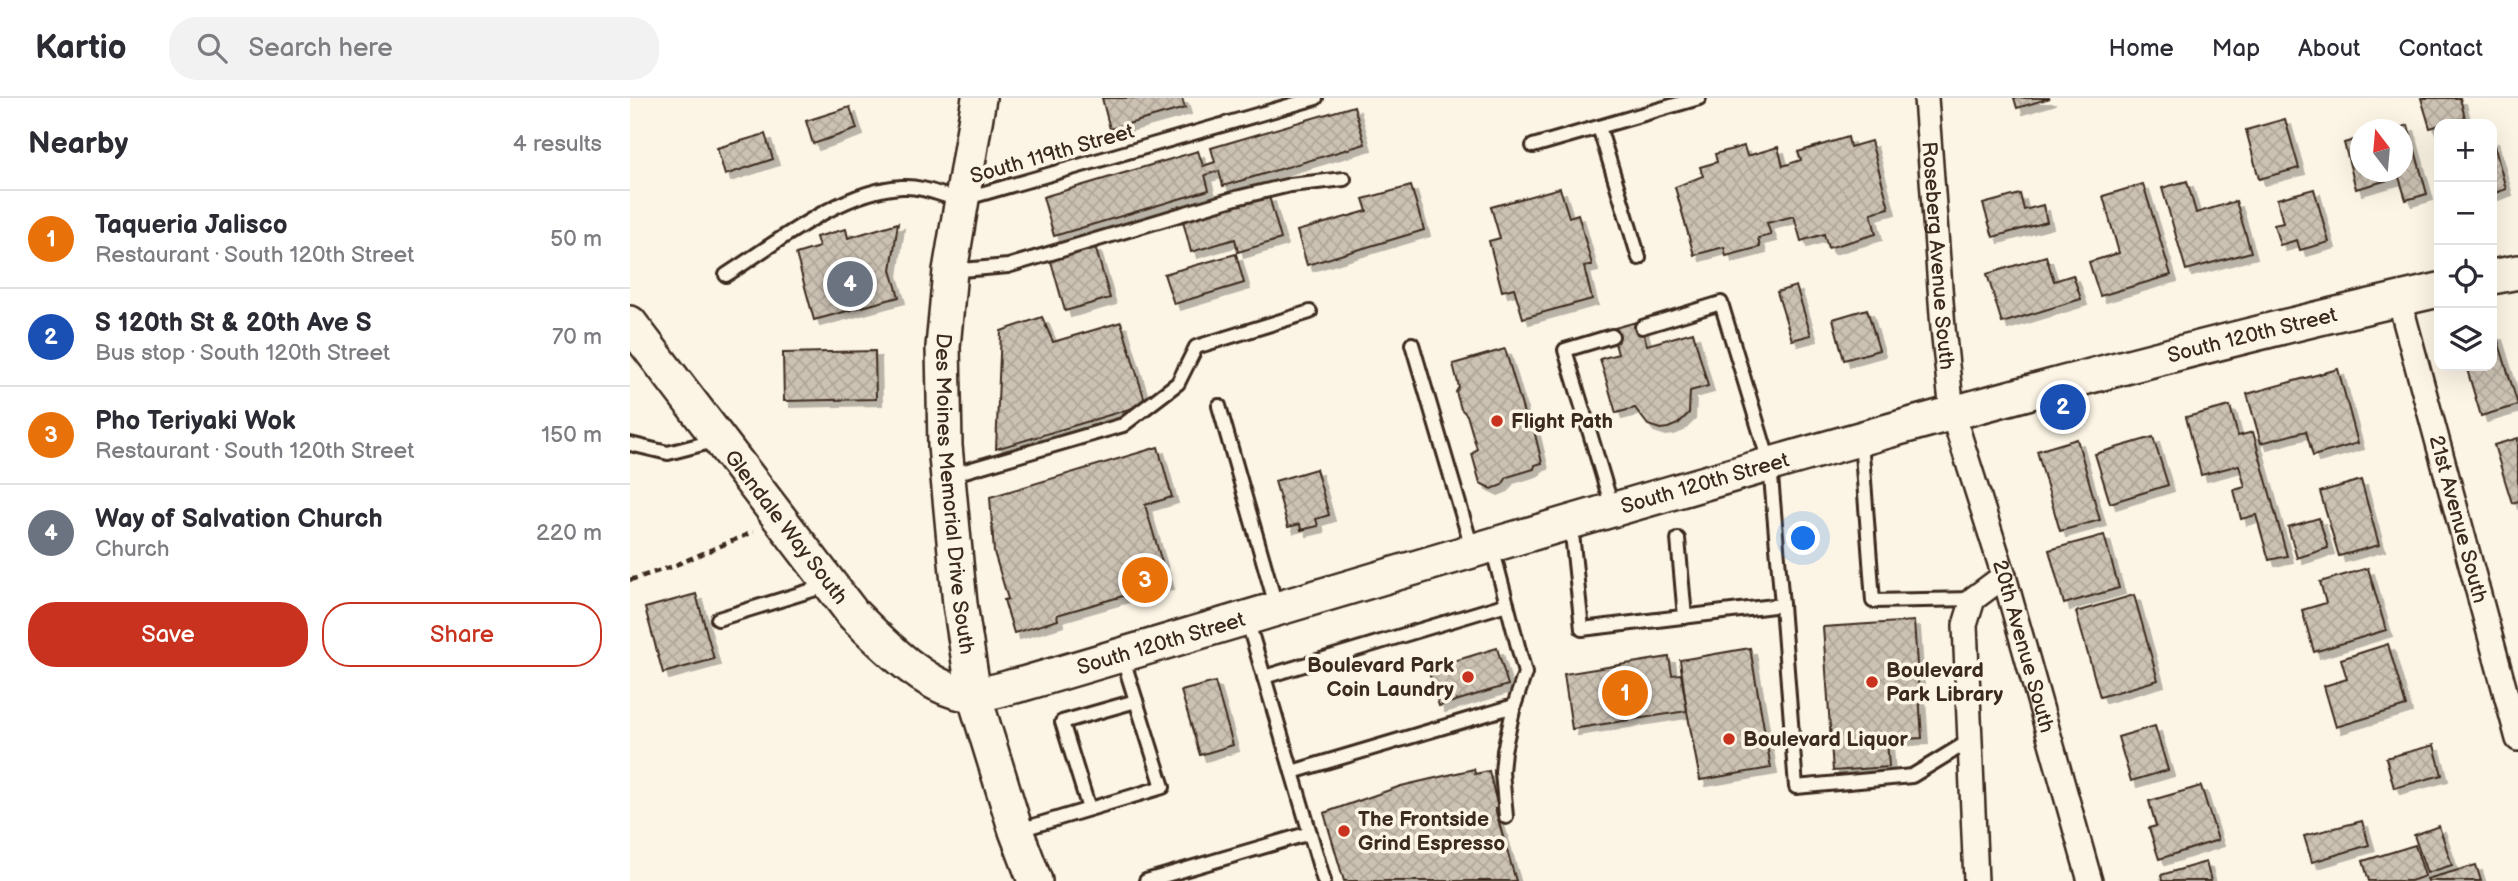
<!DOCTYPE html>
<meta charset="utf-8">
<style>
:root{--surface:#fff;--page:#f2f2f3;--text:#2b2b33;--muted:#7c7c81;--line:#e1e1e2;--accent:#c8321e}
body{margin:0;font-family:"Balsamiq Sans",sans-serif;background:var(--page);color:var(--text)}
.controls{position:absolute;right:21px;top:21px;display:grid;overflow:hidden;border-radius:14px;box-shadow:0 7px 28px #0002}
.controls button{width:63px;height:63px;display:grid;place-items:center;padding:0;border:0;border-bottom:2px solid var(--line);background:var(--surface);color:var(--text);font:35px sans-serif}
.compass{position:absolute;left:1720px;top:21px;width:63px;height:63px;border-radius:50%;background:var(--surface);box-shadow:0 7px 28px #0002;rotate:344deg}
.you{position:absolute;left:1174px;top:441px;width:24px;height:24px;margin:-18px;border:5px solid #fff;border-radius:50%;background:#1a73e8;box-shadow:0 0 0 10px #1a73e833}
.badge{display:grid;place-items:center;width:46px;height:46px;border-radius:50%;background:var(--accent);color:#fff;font-size:23px;font-weight:700}
.pin{position:absolute;translate:-50% -50%;border:4px solid #fff;box-shadow:0 2px 7px #0006}
.list{margin:0;padding:0;list-style:none}
h2{display:flex;justify-content:space-between;align-items:center;height:91px;margin:0;padding:0 28px;font-size:30px}
h2 small{font-size:23px;font-weight:400;color:var(--muted)}
.list li{display:grid;grid-template-columns:46px 1fr auto;gap:21px;align-items:center;box-sizing:border-box;height:98px;padding:0 28px;border-top:2px solid var(--line)}
.list b{display:block;font-size:26px;white-space:nowrap}
.list p{margin:0;font-size:23px;white-space:nowrap;color:var(--muted)}
.list em{font-size:23px;font-style:normal;color:var(--muted)}
.actions{display:flex;gap:14px;padding:21px 28px}
.actions a{flex:1;padding:16px 0;border:2px solid var(--accent);border-radius:28px;text-align:center;font-size:24px;color:var(--accent)}
.actions .main{background:var(--accent);color:#fff}
.icon{flex:none;width:38px;height:38px;fill:none;stroke:currentColor;stroke-width:2;stroke-linecap:round;stroke-linejoin:round}
.map{position:relative;flex:none;width:1888px;height:783px;overflow:hidden}
header{display:flex;align-items:center;gap:42px;box-sizing:border-box;height:98px;padding:0 35px;background:var(--surface);border-bottom:2px solid var(--line)}
header strong{font-size:33px}
nav{display:flex;gap:38px;margin-inline-start:auto;font-size:24px}
.search{width:490px;height:63px;background:var(--page);display:flex;align-items:center;gap:18px;box-sizing:border-box;padding:0 24px;border-radius:28px;color:var(--muted);font-size:26px}
main{display:flex}
aside{flex:1;background:var(--surface)}
.map>svg:first-child{display:block}
</style>
<header>
<strong>Kartio</strong>
<div class="search"><svg class="icon" aria-label="search" viewBox="0 0 24 24"><circle cx="10" cy="10" r="6"/><path d="M15 15l6 6"/></svg>Search here</div>
<nav><a>Home</a><a>Map</a><a>About</a><a>Contact</a></nav>
</header>
<main>
<aside>
<h2>Nearby<small>4 results</small></h2>
<ul class="list">
<li><span class="badge" style="background:#e8710a">1</span><div><b>Taqueria Jalisco</b><p>Restaurant · South 120th Street</p></div><em>50 m</em></li>
<li><span class="badge" style="background:#1a4fb4">2</span><div><b>S 120th St &amp; 20th Ave S</b><p>Bus stop · South 120th Street</p></div><em>70 m</em></li>
<li><span class="badge" style="background:#e8710a">3</span><div><b>Pho Teriyaki Wok</b><p>Restaurant · South 120th Street</p></div><em>150 m</em></li>
<li><span class="badge" style="background:#6b7280">4</span><div><b>Way of Salvation Church</b><p>Church</p></div><em>220 m</em></li>
</ul>
<div class="actions"><a class="main">Save</a><a>Share</a></div>
</aside>
<div class="map">
<svg width="1888" height="783" viewBox="0 0 1888 783">
<defs>
<pattern id="building-cross-hatch" width="8" height="8" patternUnits="userSpaceOnUse" patternTransform="scale(1.75)"><rect width="8" height="8" fill="#ccc2b3"/><path d="M0 0l8 8M0 8l8-8" fill="none" stroke="#b0a79a"/></pattern>
<filter id="shadow"><feDropShadow dx="6" dy="6" stdDeviation="0" flood-color="#0004"/></filter>
</defs>
<rect width="100%" height="100%" fill="#fcf5e5"/>
<filter id="ink" filterUnits="userSpaceOnUse"><feTurbulence type="fractalNoise" baseFrequency=".0143" numOctaves="2"/><feDisplacementMap in="SourceGraphic" scale="14" xChannelSelector="R" yChannelSelector="G"/><feConvolveMatrix kernelMatrix="1 2 1 2 8 2 1 2 1" color-interpolation-filters="sRGB"/></filter>
<g filter="url(#ink)">
<g fill="url(#building-cross-hatch)" stroke="#3b2a1e" stroke-width="2" filter="url(#shadow)">
<polygon points="472,0 552,0 555,10 480,31"/>
<polygon points="1384,0 1420,0 1387,10"/>
<polygon points="1791,0 1830,0 1835,20 1800,30"/>
<polygon points="724,8 735,46 593,88 589,73 575,77 579,92 424,138 413,99 568,53 573,68 585,64 581,50"/>
<polygon points="220,9 227,31 183,46 176,23"/>
<polygon points="1655,21 1669,70 1629,81 1616,32"/>
<polygon points="1778,27 1797,96 1776,102 1769,79 1726,91 1714,45 1730,40 1730,74 1772,74 1772,32 1763,32"/>
<polygon points="135,36 143,61 95,77 87,50"/>
<polygon points="1218,39 1220,49 1241,43 1259,110 1241,115 1246,136 1198,150 1194,136 1171,143 1164,118 1137,125 1141,137 1128,140 1130,149 1096,158 1094,149 1064,157 1045,89 1073,78 1070,69 1087,64 1085,56 1114,48 1117,58 1148,49 1153,68 1171,62 1168,54"/>
<polygon points="1862,39 1876,91 1862,96"/>
<polygon points="1557,83 1566,115 1606,103 1621,154 1556,172 1532,90"/>
<polygon points="1513,86 1541,177 1470,198 1459,164 1489,155 1473,98"/>
<polygon points="781,88 794,132 677,167 667,133 737,113 733,101"/>
<polygon points="930,90 939,119 948,116 962,167 954,169 962,201 893,220 884,190 872,193 859,143 870,140 861,109"/>
<polygon points="1684,91 1699,144 1670,152 1667,142 1650,147 1644,127 1653,125 1647,101"/>
<polygon points="1390,96 1394,112 1413,107 1417,124 1363,139 1353,106"/>
<polygon points="639,98 651,141 608,154 605,141 561,154 553,123"/>
<polygon points="268,125 261,172 269,199 184,222 166,156 189,149 186,139 216,131 218,140"/>
<polygon points="465,148 480,200 435,213 420,160"/>
<polygon points="606,156 614,185 544,206 534,176"/>
<polygon points="1416,158 1424,183 1443,177 1451,201 1372,225 1357,176"/>
<polygon points="1166,188 1181,237 1162,242 1147,194"/>
<polygon points="1237,211 1249,252 1214,262 1203,221"/>
<polygon points="412,219 423,244 491,224 516,306 366,351 371,233"/>
<polygon points="1010,223 1017,247 1063,234 1078,288 1060,293 1059,315 1048,326 1038,330 1030,331 1018,327 1005,310 986,315 970,261 988,256 981,231"/>
<polygon points="1866,236 1888,307 1851,318 1836,268 1862,268 1862,237"/>
<polygon points="875,251 898,329 903,328 912,365 905,367 904,371 877,379 872,387 862,391 850,385 842,356 847,351 837,317 831,311 826,294 829,289 823,266"/>
<polygon points="245,253 246,301 154,303 153,255"/>
<polygon points="1708,271 1728,345 1683,358 1676,333 1631,345 1617,296"/>
<polygon points="1600,308 1608,338 1623,334 1657,458 1639,462 1626,417 1611,421 1604,392 1615,389 1609,367 1571,377 1556,319"/>
<polygon points="1523,339 1538,387 1480,405 1465,356"/>
<polygon points="1888,340 1888,403 1882,405 1864,347"/>
<polygon points="1447,341 1470,422 1430,433 1407,353"/>
<polygon points="528,349 542,399 515,407 538,485 427,517 428,522 384,535 374,502 378,501 364,454 360,399"/>
<polygon points="686,371 699,417 686,421 688,428 671,432 670,426 658,429 645,383"/>
<polygon points="1731,382 1749,447 1709,458 1690,394"/>
<polygon points="1689,420 1698,450 1667,460 1658,429"/>
<polygon points="1474,437 1489,490 1434,506 1419,452"/>
<polygon points="1738,470 1756,532 1684,554 1672,512 1696,505 1690,484"/>
<polygon points="66,496 84,561 33,575 15,510"/>
<polygon points="1504,497 1528,582 1470,599 1446,514"/>
<polygon points="1284,523 1292,640 1257,642 1259,669 1203,673 1193,529"/>
<polygon points="1758,546 1776,608 1706,629 1694,588 1717,581 1711,561"/>
<polygon points="867,550 878,587 809,608 798,571"/>
<polygon points="1120,550 1141,670 1070,682 1057,613 1050,562"/>
<polygon points="1039,559 1042,577 1051,576 1057,613 942,631 934,576"/>
<polygon points="585,584 603,647 570,657 551,593"/>
<polygon points="1525,628 1538,672 1501,683 1488,639"/>
<polygon points="1804,647 1812,677 1764,690 1756,660"/>
<polygon points="844,671 845,676 859,673 868,710 865,711 886,783 714,783 694,715 771,688"/>
<polygon points="1571,688 1588,742 1529,761 1519,730 1526,728 1519,703"/>
<polygon points="1732,723 1739,747 1682,764 1674,738"/>
<polygon points="1809,728 1822,767 1797,775 1784,737"/>
<polygon points="1785,747 1795,778 1781,783 1739,783 1733,763"/>
<polygon points="1576,764 1581,783 1532,783 1531,777"/>
<polygon points="1846,767 1851,783 1798,783 1797,781"/>
</g>
<g fill="none" stroke-linecap="round" stroke-linejoin="round">
<g stroke="#3b2a1e" stroke-width="18">
<g id="lane">
<polyline points="969,29 1009,160"/>
<polyline points="903,48 1069,0"/>
<polyline points="320,173 378,168 606,100 660,87 714,81"/>
<path d="M96 177C146 145 212 92 272 89 292 88 311 97 330 102L686 0"/>
<polyline points="982,238 935,252 983,412"/>
<polyline points="782,246 842,450"/>
<polyline points="589,308 647,511"/>
<polyline points="1231,342 1243,503 1343,501"/>
<polyline points="0,346 38,355 88,342"/>
<polyline points="321,377 493,327 548,285 566,249 680,214"/>
<polyline points="941,426 952,531 1152,507 1140,367 1091,205 1012,229"/>
<polyline points="1048,441 1055,519"/>
<polyline points="862,449 895,575 884,608 874,653 872,674 876,719"/>
<polyline points="1152,507 1166,689 1282,678 1341,642"/>
<polyline points="88,521 199,487"/>
<polyline points="617,521 694,783"/>
<polyline points="634,579 877,506"/>
<polyline points="662,674 884,608"/>
<polyline points="459,711 432,624 506,603"/>
<polyline points="386,733 533,689 492,558"/>
<polyline points="516,783 680,735"/>
</g>
</g>
<g stroke="#3b2a1e" stroke-width="28">
<g id="street">
<path id="s1" d="M1296 0 1313 230 1322 314 1374 478 1460 783"/>
<path id="s2" d="M1769 201 1888 641"/>
<polyline points="1346,783 1335,527 1343,501 1374,478"/>
</g>
</g>
<g stroke="#3b2a1e" stroke-width="38">
<g id="secondary">
<path id="s3" d="M349 0 320 173 313 249 315 348 330 506 344 597 386 733 405 783"/>
<polyline points="1862,179 1888,174"/>
<path id="s4" d="M0 225 223 516C251 544 302 598 345 596 360 596 378 589 393 586 863 448 1332 301 1809 192"/>
</g>
</g>
<polyline stroke="#3b2a1e" stroke-width="4.5" stroke-dasharray="7 5" stroke-linecap="butt" points="0,482 41,469 123,434"/>
<use href="#lane" stroke="#fcf5e5" stroke-width="12"/>
<use href="#street" stroke="#fcf5e5" stroke-width="23"/>
<use href="#secondary" stroke="#fcf5e5" stroke-width="33"/>
</g>
</g>
<g fill="#c8321e" stroke="#fcf5e5" stroke-width="2.5">
<circle cx="867" cy="323" r="7"/>
<circle cx="838" cy="579" r="7"/>
<circle cx="1242" cy="584" r="7"/>
<circle cx="1099" cy="641" r="7"/>
<circle cx="714" cy="733" r="7"/>
</g>
<g text-anchor="middle" dominant-baseline="central" stroke-width="7" stroke-linejoin="round" paint-order="stroke">
<g font-size="21" fill="#3b2a1e" stroke="#fcf5e5">
<text transform="translate(422 56) rotate(-16)">South 119th Street</text>
<text stroke="none"><textPath href="#s1" startOffset="158">Roseberg Avenue South</textPath></text>
<text stroke="none"><textPath href="#s4" startOffset="1843">South 120th Street</textPath></text>
<text stroke="none"><textPath href="#s4" startOffset="1276">South 120th Street</textPath></text>
<text stroke="none"><textPath href="#s3" startOffset="399">Des Moines Memorial Drive South</textPath></text>
<text stroke="none"><textPath href="#s2" startOffset="228">21st Avenue South</textPath></text>
<text stroke="none"><textPath href="#s4" startOffset="257">Glendale Way South</textPath></text>
<text stroke="none"><textPath href="#s4" startOffset="709">South 120th Street</textPath></text>
<text stroke="none"><textPath href="#s1" startOffset="560">20th Avenue South</textPath></text>
</g>
<g font-size="21" font-weight="bold" fill="#3b2a1e" stroke="#fcf5e5" text-anchor="start">
<text x="881" y="323">Flight Path</text>
<text x="824" y="567" text-anchor="end">Boulevard Park<tspan x="824" dy="24">Coin Laundry</tspan></text>
<text x="1256" y="572">Boulevard<tspan x="1256" dy="24">Park Library</tspan></text>
<text x="1113" y="641">Boulevard Liquor</text>
<text x="728" y="721">The Frontside<tspan x="728" dy="24">Grind Espresso</tspan></text>
</g>
</g>
</svg>
<div class="controls">
<button>+</button>
<button>−</button>
<button><svg class="icon" aria-label="locate" viewBox="0 0 24 24"><circle cx="12" cy="12" r="6"/><path d="M12 2v4M12 18v4M2 12h4M18 12h4"/></svg></button>
<button><svg class="icon" aria-label="layers" viewBox="0 0 24 24"><path d="M12 4l9 5-9 5-9-5zM3 14l9 5 9-5"/></svg></button>
</div>
<svg class="compass" viewBox="-18 -18 36 36"><path d="M0-13l5 13h-10z" fill="#e53935"/><path d="M0 13l5-13h-10z" fill="#7c7c81"/></svg>
<div class="you"></div>
<div class="pin badge" style="left:995px;top:595px;background:#e8710a">1</div>
<div class="pin badge" style="left:1433px;top:309px;background:#1a4fb4">2</div>
<div class="pin badge" style="left:515px;top:482px;background:#e8710a">3</div>
<div class="pin badge" style="left:220px;top:186px;background:#6b7280">4</div>
</div>
</main>
